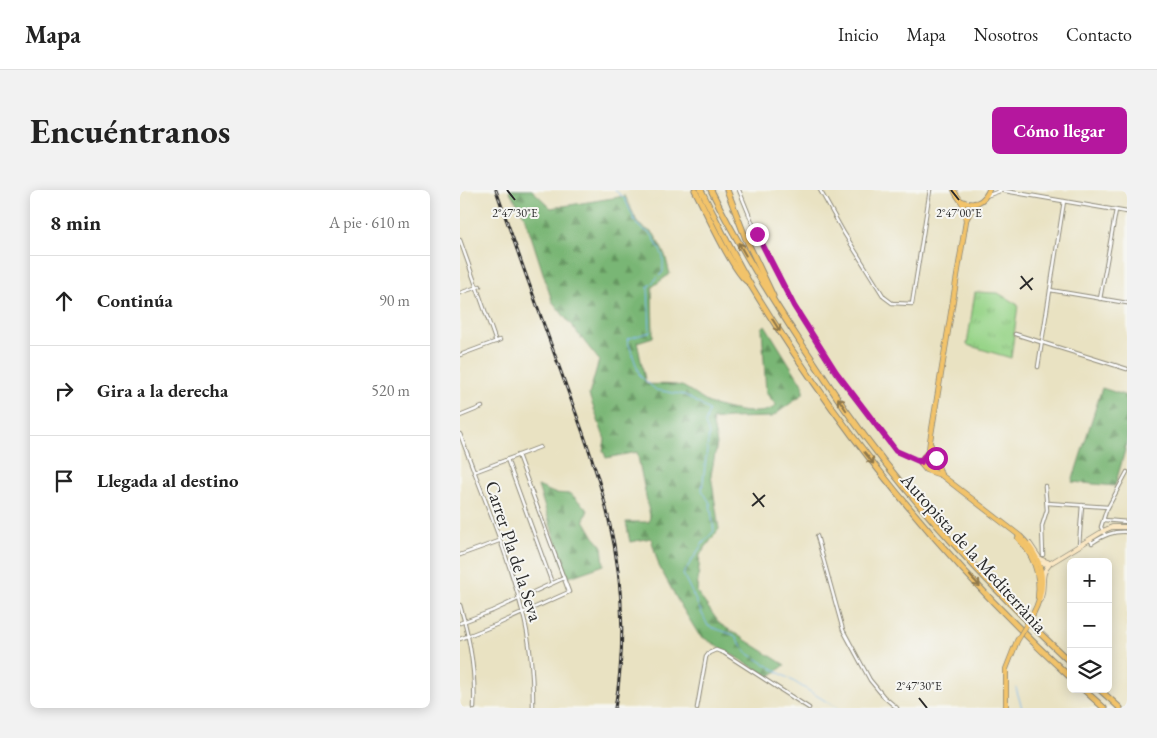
<!DOCTYPE html>
<html lang="es">
<meta charset="utf-8">
<style>
:root{--surface:#fff;--page:#f2f2f2;--text:#222;--muted:#767676;--line:#e0e0e0;--accent:#b5179e}
body{margin:0;font-family:"EB Garamond",serif;background:var(--page);color:var(--text)}
.controls{position:absolute;right:15px;bottom:15px;display:grid;overflow:hidden;border-radius:8px;box-shadow:0 2px 12px #0003}
.controls button{width:45px;height:45px;display:grid;place-items:center;padding:0;border:0;border-bottom:1px solid var(--line);background:var(--surface);color:var(--text);font:25px sans-serif}
.stop{position:absolute;width:15px;height:15px;margin:-11px;border:4px solid #b5179e;border-radius:50%;background:#fff}
.stop.end{background:#b5179e;border-color:#fff;box-shadow:0 1px 5px #0008}
.list{margin:0;padding:0;list-style:none}
h2{display:flex;justify-content:space-between;align-items:center;height:65px;margin:0;padding:0 20px;font-size:21px}
h2 small{font-size:16px;font-weight:400;color:var(--muted)}
.list li{display:grid;grid-template-columns:32px 1fr auto;gap:15px;align-items:center;box-sizing:border-box;height:90px;padding:0 20px;border-top:1px solid var(--line)}
.list b{display:block;font-size:19px;white-space:nowrap}
.list em{font-size:16px;font-style:normal;color:var(--muted)}
.icon{flex:none;width:28px;height:28px;fill:none;stroke:currentColor;stroke-width:2;stroke-linecap:round;stroke-linejoin:round}
.map{position:relative;flex:none;width:667px;height:518px;overflow:hidden;border-radius:8px}
header{display:flex;align-items:center;gap:30px;box-sizing:border-box;height:70px;padding:0 25px;background:var(--surface);border-bottom:1px solid var(--line)}
header strong{font-size:24px}
nav{display:flex;gap:28px;margin-inline-start:auto;font-size:18px}
.intro{display:flex;align-items:center;justify-content:space-between;box-sizing:border-box;height:120px;padding:0 30px}
h1{margin:0;font-size:35px}
.button{padding:12px 22px;border-radius:8px;background:var(--accent);color:#fff;font-size:18px;font-weight:700}
main{display:flex;gap:30px;padding:0 30px}
aside{flex:1;background:var(--surface);border-radius:8px;box-shadow:0 2px 12px #0003}
.map>svg:first-child{display:block}
</style>
<header>
<strong>Mapa</strong>
<nav><a>Inicio</a><a>Mapa</a><a>Nosotros</a><a>Contacto</a></nav>
</header>
<div class="intro"><h1>Encuéntranos</h1><a class="button">Cómo llegar</a></div>
<main>
<aside>
<h2>8 min<small>A pie · 610 m</small></h2>
<ul class="list">
<li><svg class="icon" aria-label="ahead" viewBox="0 0 24 24"><path d="M12 20V5M6 11l6-6 6 6"/></svg><div><b>Continúa</b></div><em>90 m</em></li>
<li><svg class="icon" aria-label="right" viewBox="0 0 24 24"><path d="M7 20v-9h11M14 6l5 5-5 5"/></svg><div><b>Gira a la derecha</b></div><em>520 m</em></li>
<li><svg class="icon" aria-label="arrive" viewBox="0 0 24 24"><path d="M6 21V4h12l-3 4 3 4H6"/></svg><div><b>Llegada al destino</b></div></li>
</ul>
</aside>
<div class="map">
<svg width="667" height="518" viewBox="0 0 667 518">
<defs>
<pattern id="forest-firs" width="22" height="20" patternUnits="userSpaceOnUse" patternTransform="scale(1.25)"><rect width="22" height="20" fill="#79b674"/><path d="M5 1l3.5 6h-7zM16 11l3.5 6h-7z" fill="#63945f"/></pattern>
<pattern id="park-tufts" width="24" height="20" patternUnits="userSpaceOnUse" patternTransform="scale(1.25)"><rect width="24" height="20" fill="#97d488"/><path d="M3 7l-1-3M5 7V3M7 7l1-3M15 17l-1-3M17 17v-4M19 17l1-3" fill="none" stroke="#82b676"/></pattern>
</defs>
<rect width="100%" height="100%" fill="#f6f6f2"/>
<filter id="ink" filterUnits="userSpaceOnUse"><feTurbulence type="fractalNoise" baseFrequency=".02" numOctaves="2"/><feDisplacementMap in="SourceGraphic" scale="10" xChannelSelector="R" yChannelSelector="G"/><feConvolveMatrix kernelMatrix="1 2 1 2 8 2 1 2 1" color-interpolation-filters="sRGB"/></filter>
<filter id="wash" filterUnits="userSpaceOnUse"><feTurbulence type="fractalNoise" baseFrequency=".0096" numOctaves="4" result="noise"/><feDisplacementMap in="SourceGraphic" scale="20" xChannelSelector="R" yChannelSelector="G"/><feGaussianBlur stdDeviation="1.12" result="paint"/><feColorMatrix in="noise" values="0 0 0 0 0 0 0 0 0 0 0 0 0 0 0 0 0 1.4 0 .05"/><feComposite in="paint" operator="in"/></filter>
<g filter="url(#wash)">
<rect width="100%" height="100%" fill="#e9e2c2"/>
<g fill="url(#forest-firs)" stroke="#527050">
<path d="M49 0H72L91 18 165 6 178 34 194 44 205 65 210 84 192 97 193 147 177 152 186 194C196 195 216 193 224 197 232 201 239 208 247 212 262 219 305 229 316 215L306 203 302 138 305 135 343 196V204L312 227 269 228 252 230 257 254 251 285 259 339 240 365 237 402 260 434 325 475 309 487 239 445 218 411 199 376 191 348 170 352 166 332H189L190 326 177 262 146 268 143 260 145 250 129 205 139 170 92 111 65 27Z"/>
<polygon points="642,198 667,206 667,253 655,296 612,292"/>
<polygon points="78,296 94,303 111,304 128,320 124,330 134,347 142,356 144,375 107,388"/>
</g>
<polygon fill="url(#park-tufts)" stroke="#61805a" points="515,102 538,103 558,115 551,168 507,155"/>
<g fill="none" stroke-linecap="round" stroke-linejoin="round">
<g stroke="#7db9ef" stroke-width="1">
<polyline points="155,0 165,9 177,35 192,45 203,66 203,82 188,97 190,142 167,149 180,186 196,200 225,205 249,220 245,234 249,244 242,300 250,313 254,341 243,353 223,384 248,436 274,445 287,463 377,518"/>
<polyline points="556,498 562,518"/>
</g>
</g>
</g>
<g filter="url(#ink)">
<g fill="none" stroke-linecap="round" stroke-linejoin="round">
<g stroke="#8a8676" stroke-width="4.5">
<g id="street">
<polyline points="279,0 297,44 334,116 375,182 436,261 461,272"/>
<polyline points="360,0 384,43 424,107 432,113 452,114 470,0"/>
<polyline points="539,0 667,22"/>
<polyline points="526,6 540,1"/>
<polyline points="0,50 36,152"/>
<polyline points="590,100 667,113"/>
<polyline points="0,103 20,96"/>
<polyline points="640,109 656,20"/>
<polyline points="555,144 667,179"/>
<polyline points="0,165 40,150"/>
<polyline points="578,177 604,11"/>
<polyline points="0,226 22,217"/>
<path d="M0 244C21 301 47 361 62 420 71 452 73 485 73 518"/>
<polyline points="47,269 92,393"/>
<polyline points="14,282 80,257"/>
<polyline points="587,313 648,317"/>
<polyline points="644,330 667,332"/>
<polyline points="645,345 641,337 646,321 667,282"/>
<polyline points="357,346 383,440 410,490 424,507 437,518"/>
<path d="M630 349 632 353C644 345 653 341 667 342"/>
<polyline points="619,355 622,315"/>
<polyline points="0,365 39,351"/>
<polyline points="583,365 582,336 587,320 585,296"/>
<path d="M0 415C10 449 16 483 14 518"/>
<polyline points="0,433 32,421 104,388"/>
<polyline points="0,449 38,434 109,402 58,265"/>
<polyline points="237,518 246,467 249,463 256,460 264,463 349,518"/>
</g>
</g>
<g stroke="#8a8676" stroke-width="5.5">
<g id="secondary">
<polyline points="570,354 580,369 588,372"/>
<polyline points="578,373 589,374 645,340 652,337 667,337"/>
<path d="M580 410C586 399 579 384 589 375"/>
</g>
</g>
<g stroke="#8a8676" stroke-width="6">
<g id="primary">
<path d="M494 0C496 5 498 7 501 11 505 16 505 24 506 31L470 251 469 260 462 269 461 274 466 280 481 285 560 346C584 369 588 395 573 424"/>
<path d="M502 11C514 17 524 12 529 0"/>
<polyline points="506,30 515,13"/>
<polyline points="471,255 481,285"/>
<path d="M558 348C573 365 581 383 578 407"/>
<polyline points="546,518 546,479 557,451"/>
</g>
</g>
<g stroke="#8a8676" stroke-width="7">
<g id="highway">
<path d="M235 0C245 19 273 82 288 92"/>
<path d="M241 0C257 31 272 63 290 94 378 239 486 373 611 488"/>
<path d="M251 0C277 53 308 103 341 153 356 175 370 197 385 219 450 312 529 395 611 473"/>
<polyline points="267,0 286,49 313,106"/>
<polyline points="623,499 644,518"/>
<polyline points="639,499 660,518"/>
</g>
</g>
<use href="#street" stroke="#fff" stroke-width="2.5"/>
<use href="#secondary" stroke="#fae7c3" stroke-width="4"/>
<use href="#primary" stroke="#f2c36a" stroke-width="4.5"/>
<use href="#highway" stroke="#f2c36a" stroke-width="5"/>
<g stroke="#2b2b2b" stroke-width="3">
<path id="rail" d="M36 0C57 61 79 121 101 182 118 230 137 277 148 326 163 388 166 455 155 518"/>
</g>
<use href="#rail" stroke="#f6f6f2" stroke-width="1" stroke-dasharray="4" stroke-linecap="butt"/>
<g stroke="#8a8676" stroke-width="6" stroke-linecap="butt">
<polyline id="primary-bridge" points="557,451 573,424"/>
</g>
<use href="#primary-bridge" stroke="#f2c36a" stroke-width="4.5"/>
</g>
<defs><path id="oneway-shaft" d="M-6 0H5M1.5-3L5.5 0L1.5 3" fill="none" stroke-width="1.6" stroke-linecap="round" stroke-linejoin="round" transform="scale(1.25)"/></defs>
<g stroke="#8e774a">
<use href="#oneway-shaft" transform="translate(282 59) rotate(-120)"/>
<use href="#oneway-shaft" transform="translate(316 135) rotate(58)"/>
<use href="#oneway-shaft" transform="translate(382 214) rotate(-124)"/>
<use href="#oneway-shaft" transform="translate(409 268) rotate(52)"/>
<use href="#oneway-shaft" transform="translate(515 391) rotate(47)"/>
</g>
</g>
<g fill="none" stroke-linecap="round" stroke-linejoin="round" filter="url(#ink)">
<path stroke="#b5179e" stroke-width="6" d="M297 44 334 116 376 182 436 261 461 272C464 264 471 262 476 268"/>
</g>
<path fill="none" stroke="#2b2b2b" stroke-width="2" d="M47 0 55 10M491 0 499 10M561 86 572 100M560 99 573 88M293 303 304 317M292 316 305 305M459 508 467 518"/>
<g text-anchor="middle" dominant-baseline="central" stroke-width="4" stroke-linejoin="round" paint-order="stroke">
<g font-size="19" fill="#2b2b2b" stroke="#f6f6f2">
<text transform="translate(54 361) rotate(72)">Carrer Pla de la Seva</text>
<text transform="translate(514 363) rotate(48)">Autopista de la Mediterrània</text>
</g>
</g>
<g font-size="12" text-anchor="middle" fill="#2b2b2b" stroke="#f6f6f2" stroke-width="4" stroke-linejoin="round" paint-order="stroke">
<text x="55" y="27">2°47'30"E</text>
<text x="499" y="27">2°47'00"E</text>
<text x="459" y="500">2°47'30"E</text>
</g>
</svg>
<div class="controls">
<button>+</button>
<button>−</button>
<button><svg class="icon" aria-label="layers" viewBox="0 0 24 24"><path d="M12 4l9 5-9 5-9-5zM3 14l9 5 9-5"/></svg></button>
</div>
<div class="stop" style="left:476px;top:268px"></div>
<div class="stop end" style="left:297px;top:44px"></div>
</div>
</main>
